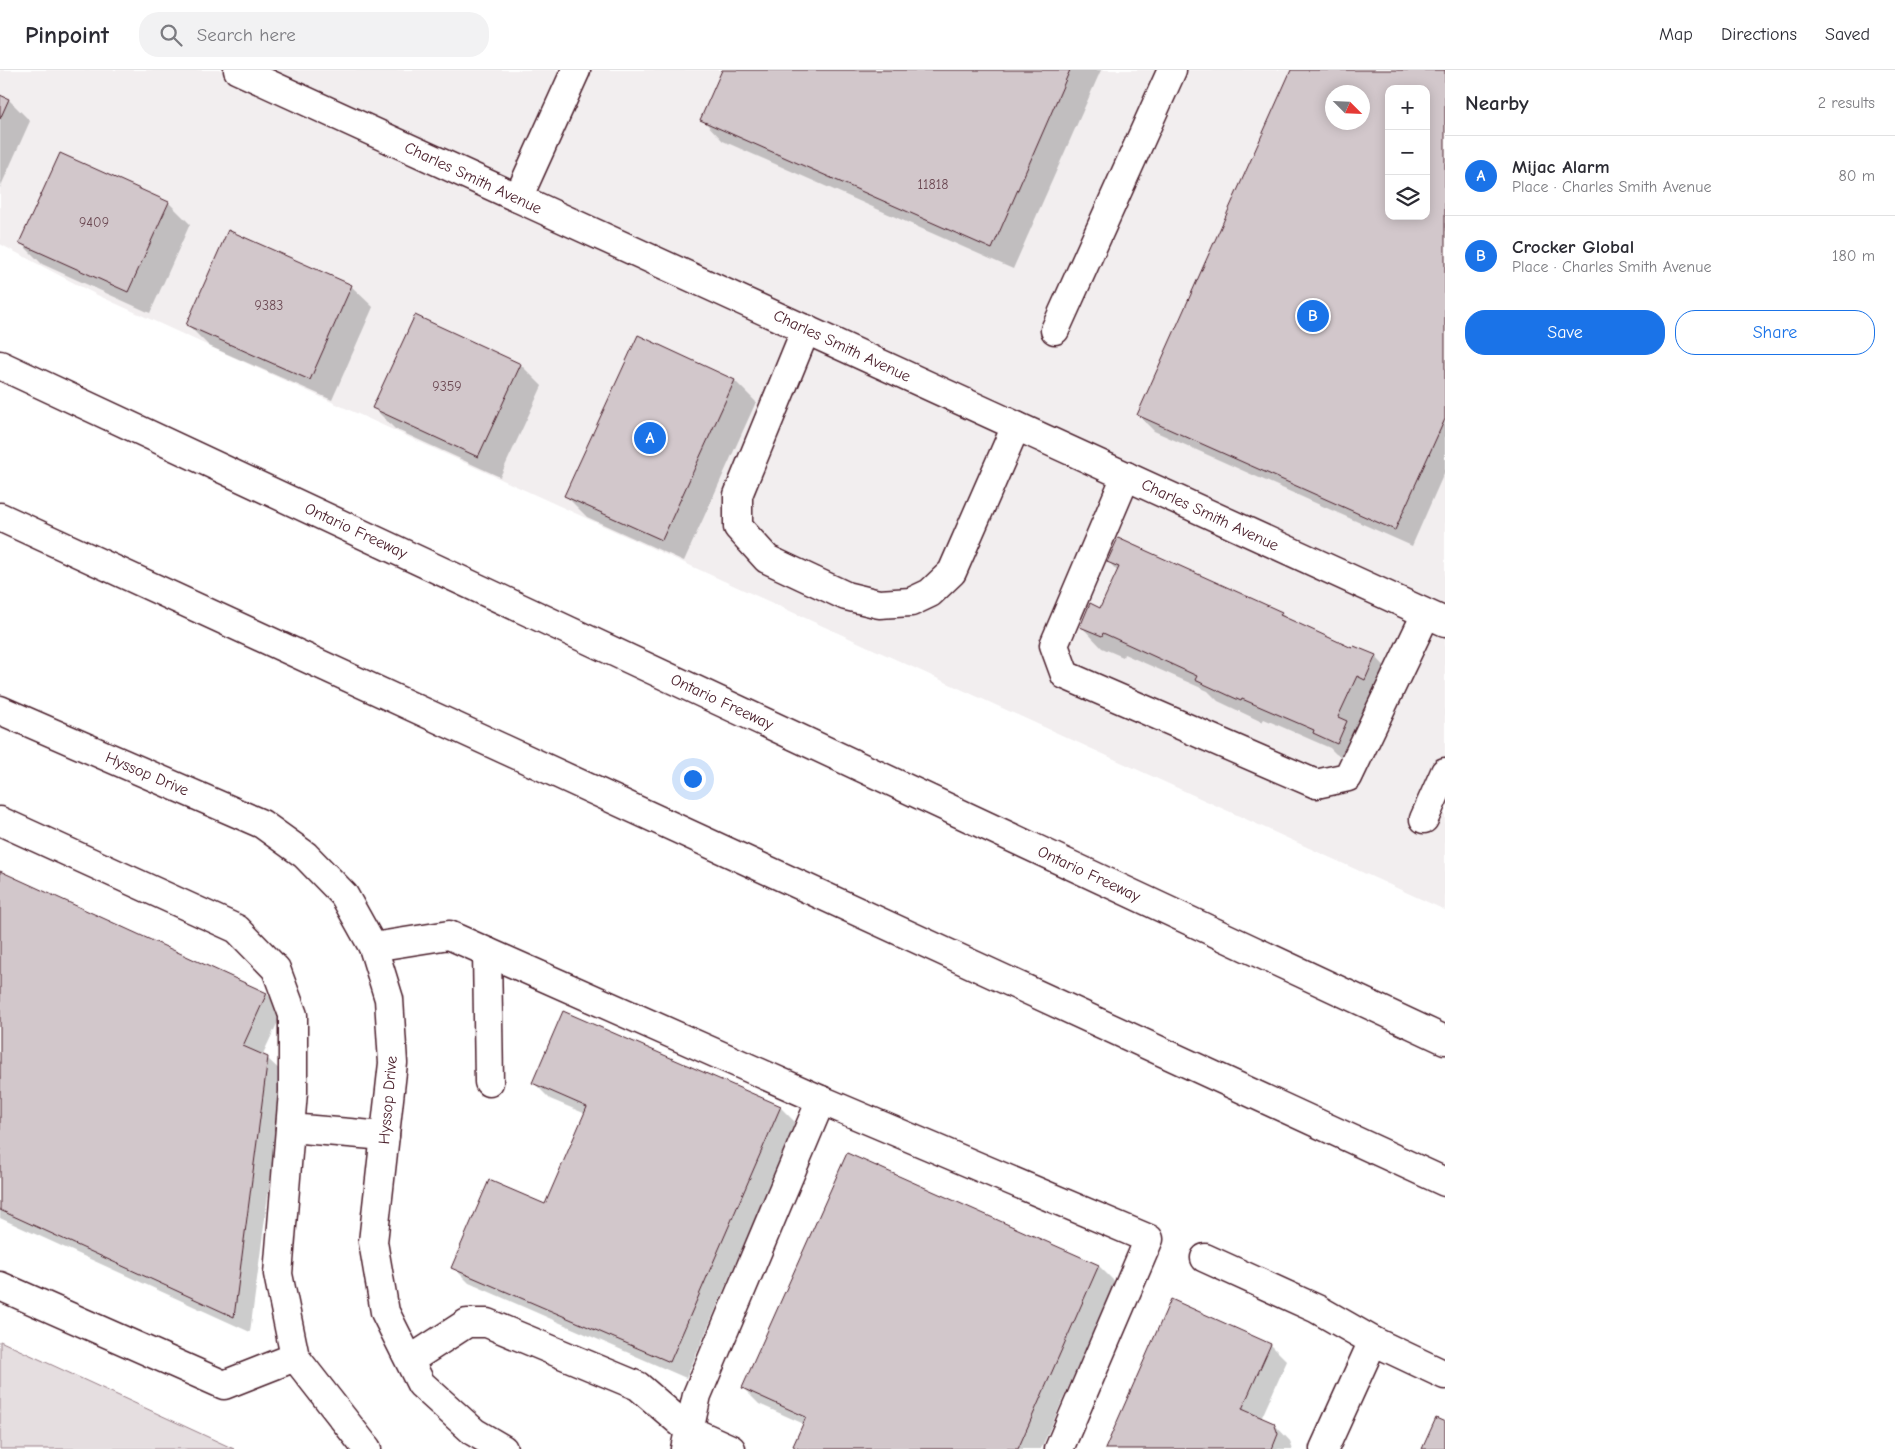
<!DOCTYPE html>
<meta charset="utf-8">
<style>
:root{--surface:#fff;--page:#f2f2f3;--text:#2b2b33;--muted:#7c7c81;--line:#e1e1e2;--accent:#1a73e8}
body{margin:0;font-family:"Comic Neue",sans-serif;background:var(--page);color:var(--text)}
.controls{position:absolute;right:15px;top:15px;display:grid;overflow:hidden;border-radius:10px;box-shadow:0 2px 12px #0003}
.controls button{width:45px;height:45px;display:grid;place-items:center;padding:0;border:0;border-bottom:1px solid var(--line);background:var(--surface);color:var(--text);font:25px sans-serif}
.compass{position:absolute;left:1325px;top:15px;width:45px;height:45px;border-radius:50%;background:var(--surface);box-shadow:0 2px 12px #0003;rotate:114deg}
.you{position:absolute;left:692px;top:708px;width:18px;height:18px;margin:-12px;border:4px solid #fff;border-radius:50%;background:#1a73e8;box-shadow:0 0 0 8px #1a73e833}
.badge{display:grid;place-items:center;width:32px;height:32px;border-radius:50%;background:var(--accent);color:#fff;font-size:16px;font-weight:700}
.pin{position:absolute;translate:-50% -50%;border:2px solid #fff;box-shadow:0 1px 5px #0006}
.list{margin:0;padding:0;list-style:none}
h2{display:flex;justify-content:space-between;align-items:center;height:65px;margin:0;padding:0 20px;font-size:21px}
h2 small{font-size:16px;font-weight:400;color:var(--muted)}
.list li{display:grid;grid-template-columns:32px 1fr auto;gap:15px;align-items:center;box-sizing:border-box;height:80px;padding:0 20px;border-top:1px solid var(--line)}
.list b{display:block;font-size:19px;white-space:nowrap}
.list p{margin:0;font-size:16px;white-space:nowrap;color:var(--muted)}
.list em{font-size:16px;font-style:normal;color:var(--muted)}
.actions{display:flex;gap:10px;padding:15px 20px}
.actions a{flex:1;padding:11px 0;border:1px solid var(--accent);border-radius:20px;text-align:center;font-size:18px;color:var(--accent)}
.actions .main{background:var(--accent);color:#fff}
.icon{flex:none;width:28px;height:28px;fill:none;stroke:currentColor;stroke-width:2;stroke-linecap:round;stroke-linejoin:round}
.map{position:relative;flex:none;width:1445px;height:1379px;overflow:hidden}
header{display:flex;align-items:center;gap:30px;box-sizing:border-box;height:70px;padding:0 25px;background:var(--surface);border-bottom:1px solid var(--line)}
header strong{font-size:24px}
nav{display:flex;gap:28px;margin-inline-start:auto;font-size:18px}
.search{width:350px;height:45px;background:var(--page);display:flex;align-items:center;gap:12px;box-sizing:border-box;padding:0 18px;border-radius:20px;color:var(--muted);font-size:19px}
main{display:flex}
aside{flex:1;background:var(--surface)}
.map>svg:first-child{display:block}
</style>
<header>
<strong>Pinpoint</strong>
<div class="search"><svg class="icon" aria-label="search" viewBox="0 0 24 24"><circle cx="10" cy="10" r="6"/><path d="M15 15l6 6"/></svg>Search here</div>
<nav><a>Map</a><a>Directions</a><a>Saved</a></nav>
</header>
<main>
<div class="map">
<svg width="1445" height="1379" viewBox="0 0 1445 1379">
<rect width="100%" height="100%" fill="#fff"/>
<filter id="ink" filterUnits="userSpaceOnUse"><feTurbulence type="fractalNoise" baseFrequency=".02" numOctaves="2"/><feDisplacementMap in="SourceGraphic" scale="10" xChannelSelector="R" yChannelSelector="G"/><feConvolveMatrix kernelMatrix="1 2 1 2 8 2 1 2 1" color-interpolation-filters="sRGB"/></filter>
<g filter="url(#ink)">
<path fill="#f2eeef" fill-rule="evenodd" d="M0 0H1445V840L95 224 0 174ZM1389 19H1426V146H1389ZM1332 22H1362V52H1332Z"/>
<polygon fill="#e5dee0" stroke="#987e86" points="0,1271 234,1379 0,1379"/>
<g fill="#0003" fill-rule="evenodd">
<polygon points="724,0 1101,0 1013,199 723,71 702,49"/>
<path d="M1292 0H1445V401L1412 476 1154 361 1138 345ZM1389 19H1426V146H1389ZM1332 22H1362V52H1332Z"/>
<polygon points="0,26 9,30 30,51 0,118"/>
<polygon points="169,133 190,154 150,243 42,194 21,173"/>
<polygon points="351,216 373,237 332,330 209,276 188,255"/>
<polygon points="416,247 521,295 542,316 500,407 395,359 373,337"/>
<polygon points="638,267 735,311 756,332 684,491 587,447 566,426"/>
<polygon points="1109,492 1281,543 1288,550 1352,580 1375,586 1396,608 1358,695 1336,684 1330,678 1264,649 1262,652 1218,631 1208,621 1124,584 1123,587 1102,578 1081,556 1101,540 1118,502"/>
<polygon points="0,803 267,924 283,941 262,986 267,988 284,1004 250,1262 0,1148"/>
<polygon points="534,1013 780,1037 796,1053 686,1308 469,1213 453,1197 546,1136 586,1044 550,1029"/>
<polygon points="847,1084 1099,1196 1115,1212 1041,1379 798,1379 795,1376 804,1354 759,1334 743,1318"/>
<polygon points="1172,1231 1271,1275 1287,1291 1261,1349 1274,1354 1290,1371 1293,1379 1107,1379"/>
</g>
<g fill="#d2c7cb" stroke="#4a1f2b" fill-rule="evenodd">
<polygon points="722,0 1070,0 992,179 700,50"/>
<path d="M1291 0H1445V349L1395 460 1137 345ZM1389 19H1426V146H1389ZM1332 22H1362V52H1332Z"/>
<polygon points="0,25 9,29 0,49"/>
<polygon points="60,83 169,132 128,222 19,173"/>
<polygon points="228,160 352,215 310,310 186,255"/>
<polygon points="415,245 521,294 478,387 372,338"/>
<polygon points="638,265 735,310 662,470 564,426"/>
<polygon points="1118,468 1282,542 1280,545 1352,578 1354,576 1376,585 1365,610 1357,606 1338,647 1347,651 1337,674 1313,663 1314,660 1242,629 1241,631 1195,610 1197,606 1103,563 1102,566 1080,557 1090,533 1100,538 1119,497 1107,492"/>
<polygon points="0,801 267,923 243,976 268,987 234,1247 0,1140"/>
<polygon points="563,941 781,1036 670,1292 451,1198 489,1110 545,1134 587,1037 532,1013"/>
<polygon points="847,1083 1099,1195 1018,1379 799,1379 793,1376 806,1347 742,1318"/>
<polygon points="1171,1229 1271,1274 1242,1339 1274,1353 1278,1364 1272,1379 1105,1379"/>
<polygon points="1436,1348 1445,1352 1445,1379 1422,1379"/>
</g>
<g fill="none" stroke-linecap="round" stroke-linejoin="round">
<g stroke="#4a1f2b" stroke-width="31">
<g id="minor">
<polyline points="238,0 1445,552"/>
<polyline points="518,128 576,0"/>
<polyline points="806,259 738,425 738,457 767,489 846,526 879,534 911,532 930,523 952,502 1016,356"/>
<polyline points="1055,260 1172,0"/>
<polyline points="1126,406 1054,575 1065,605 1316,714 1348,707 1426,544"/>
<polyline points="0,640 262,754 305,785 344,825 373,877 389,929 393,993 373,1172 385,1242 421,1314 474,1362 503,1379"/>
<polyline points="1424,749 1445,702"/>
<polyline points="0,751 237,859 276,899 293,945 293,1022 278,1204 295,1287 224,1315 0,1216"/>
<polyline points="373,877 449,865 821,1030 697,1325 685,1379"/>
<polyline points="487,882 489,1012"/>
<polyline points="821,1030 1149,1169 1059,1379"/>
<polyline points="290,1058 385,1066"/>
<polyline points="1205,1188 1317,1239 1373,1271"/>
<polyline points="295,1287 367,1379"/>
<polyline points="410,1290 467,1253 487,1253 638,1316 689,1360 731,1379"/>
<polyline points="1324,1379 1373,1271 1445,1305"/>
</g>
</g>
<g stroke="#4a1f2b" stroke-width="31">
<g id="highway">
<polyline points="0,295 1445,970"/>
<polyline points="0,447 1445,1112"/>
</g>
</g>
<use href="#minor" stroke="#fff" stroke-width="28"/>
<use href="#highway" stroke="#fff" stroke-width="28"/>
</g>
</g>
<g text-anchor="middle" dominant-baseline="central" stroke-width="4" stroke-linejoin="round" paint-order="stroke">
<g font-size="14" fill="#6c4953">
<text x="933" y="114">11818</text>
<text x="94" y="152">9409</text>
<text x="269" y="235">9383</text>
<text x="447" y="316">9359</text>
</g>
<g font-size="16" fill="#4a1f2b" stroke="#fff">
<text transform="translate(473 108) rotate(25)">Charles Smith Avenue</text>
<text transform="translate(842 276) rotate(25)">Charles Smith Avenue</text>
<text transform="translate(1210 445) rotate(25)">Charles Smith Avenue</text>
<text transform="translate(356 461) rotate(25)">Ontario Freeway</text>
<text transform="translate(722 632) rotate(25)">Ontario Freeway</text>
<text transform="translate(147 704) rotate(23)">Hyssop Drive</text>
<text transform="translate(1089 804) rotate(25)">Ontario Freeway</text>
<text transform="translate(388 1030) rotate(-85)">Hyssop Drive</text>
</g>
</g>
</svg>
<div class="controls">
<button>+</button>
<button>−</button>
<button><svg class="icon" aria-label="layers" viewBox="0 0 24 24"><path d="M12 4l9 5-9 5-9-5zM3 14l9 5 9-5"/></svg></button>
</div>
<svg class="compass" viewBox="-18 -18 36 36"><path d="M0-13l5 13h-10z" fill="#e53935"/><path d="M0 13l5-13h-10z" fill="#7c7c81"/></svg>
<div class="you"></div>
<div class="pin badge" style="left:650px;top:368px">A</div>
<div class="pin badge" style="left:1313px;top:246px">B</div>
</div>
<aside>
<h2>Nearby<small>2 results</small></h2>
<ul class="list">
<li><span class="badge">A</span><div><b>Mijac Alarm</b><p>Place · Charles Smith Avenue</p></div><em>80 m</em></li>
<li><span class="badge">B</span><div><b>Crocker Global</b><p>Place · Charles Smith Avenue</p></div><em>180 m</em></li>
</ul>
<div class="actions"><a class="main">Save</a><a>Share</a></div>
</aside>
</main>
